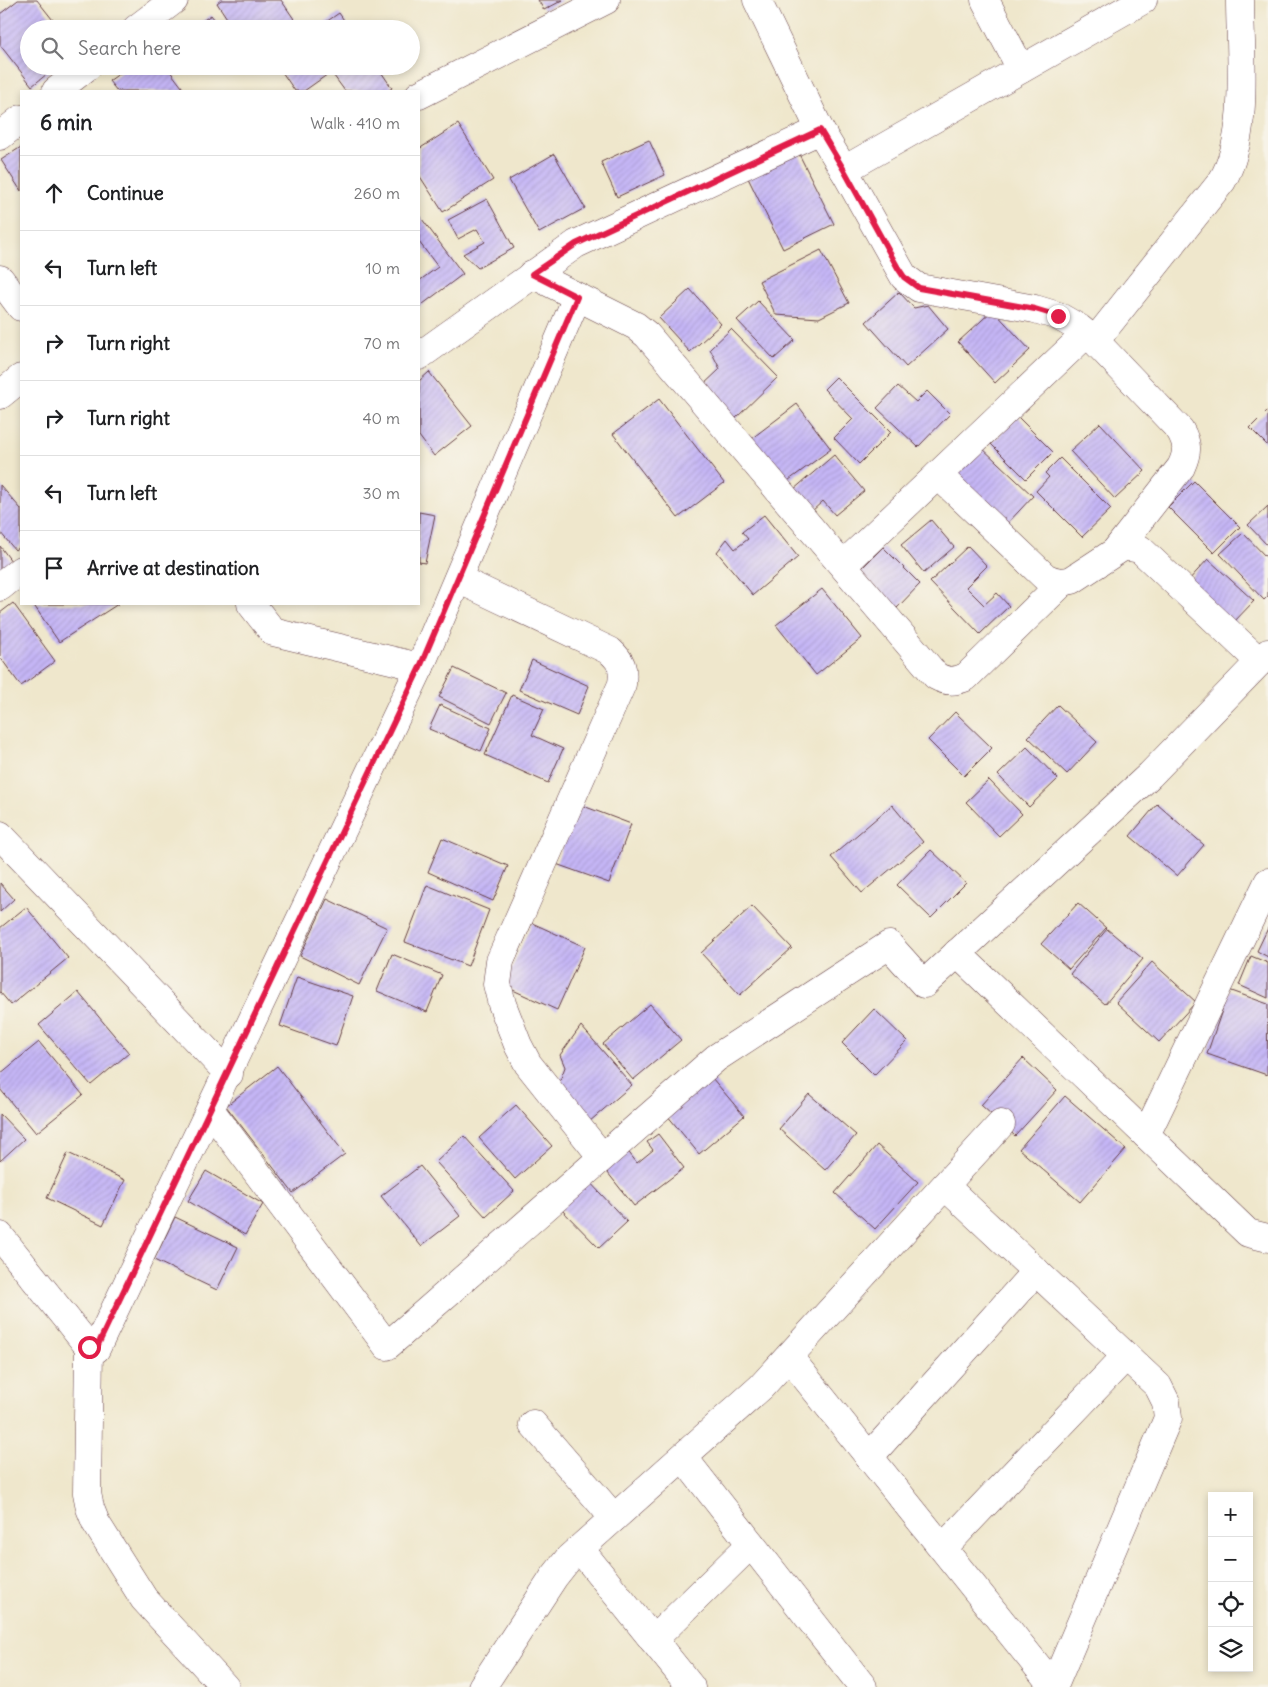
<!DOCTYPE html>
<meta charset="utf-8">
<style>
:root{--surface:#fff;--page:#f6f6f6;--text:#202124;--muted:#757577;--line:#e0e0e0}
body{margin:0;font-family:Delius,sans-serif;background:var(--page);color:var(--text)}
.controls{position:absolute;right:15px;bottom:15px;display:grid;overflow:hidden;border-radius:0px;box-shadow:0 2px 8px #0003}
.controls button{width:45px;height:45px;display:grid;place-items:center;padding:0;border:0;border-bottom:1px solid var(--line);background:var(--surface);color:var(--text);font:25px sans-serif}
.stop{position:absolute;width:15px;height:15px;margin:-11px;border:4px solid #e11d48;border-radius:50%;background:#fff}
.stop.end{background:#e11d48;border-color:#fff;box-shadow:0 1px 5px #0008}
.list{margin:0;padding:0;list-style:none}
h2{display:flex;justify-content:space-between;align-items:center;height:65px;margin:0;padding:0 20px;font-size:21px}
h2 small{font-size:16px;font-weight:400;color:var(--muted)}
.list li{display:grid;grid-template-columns:32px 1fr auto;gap:15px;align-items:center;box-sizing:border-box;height:75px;padding:0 20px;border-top:1px solid var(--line)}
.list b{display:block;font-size:19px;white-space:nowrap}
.list em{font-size:16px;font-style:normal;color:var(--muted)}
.icon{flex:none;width:28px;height:28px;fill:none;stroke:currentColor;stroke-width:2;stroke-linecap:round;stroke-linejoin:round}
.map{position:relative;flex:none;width:1268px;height:1687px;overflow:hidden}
.search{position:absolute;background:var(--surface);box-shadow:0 2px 8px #0003;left:20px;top:20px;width:400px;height:55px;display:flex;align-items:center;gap:12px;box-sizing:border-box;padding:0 18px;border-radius:28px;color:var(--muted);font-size:19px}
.panel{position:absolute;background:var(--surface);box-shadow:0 2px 8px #0003;left:20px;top:90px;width:400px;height:515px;border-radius:0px}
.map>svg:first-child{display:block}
</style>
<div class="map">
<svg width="1268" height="1687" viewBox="0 0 1268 1687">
<defs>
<pattern id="building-hatch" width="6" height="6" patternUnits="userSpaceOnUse" patternTransform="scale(1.25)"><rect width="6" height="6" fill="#c5b6f6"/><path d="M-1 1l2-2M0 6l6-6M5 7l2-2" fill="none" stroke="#ab9cd3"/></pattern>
</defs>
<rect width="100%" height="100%" fill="#f7f3e8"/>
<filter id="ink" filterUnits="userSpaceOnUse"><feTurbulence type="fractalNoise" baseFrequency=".02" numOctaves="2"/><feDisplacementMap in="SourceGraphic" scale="10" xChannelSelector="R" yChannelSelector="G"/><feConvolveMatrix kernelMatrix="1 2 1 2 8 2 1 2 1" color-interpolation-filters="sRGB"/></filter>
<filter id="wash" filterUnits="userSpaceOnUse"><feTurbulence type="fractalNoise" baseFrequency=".0096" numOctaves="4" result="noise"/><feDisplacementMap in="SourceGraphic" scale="20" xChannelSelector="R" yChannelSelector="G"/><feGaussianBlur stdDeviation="1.12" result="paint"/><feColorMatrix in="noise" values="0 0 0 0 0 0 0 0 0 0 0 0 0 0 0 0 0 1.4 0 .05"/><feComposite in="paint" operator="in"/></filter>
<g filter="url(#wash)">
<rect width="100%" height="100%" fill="#efe7cc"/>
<g id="blocks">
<g fill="url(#building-hatch)">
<polygon points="18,0 37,0 60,29 29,29 29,66 57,66 32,86 0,45 0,14"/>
<polygon points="221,0 281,0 294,19 279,29 234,29 217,3"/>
<polygon points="538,0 563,0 544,10"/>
<polygon points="339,13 350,29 316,29"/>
<polygon points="211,15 222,29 191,29"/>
<polygon points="130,66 166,66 185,91 117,91 109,81"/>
<polygon points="278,66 377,66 392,88 388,91 345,91 331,72 304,91 295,91"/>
<polygon points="458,124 493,180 443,212 419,175 419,149"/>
<polygon points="649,140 665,175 617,197 601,162"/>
<polygon points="21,147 21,191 1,160"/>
<polygon points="798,152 834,224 783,249 748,178"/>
<polygon points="554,154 585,208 539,233 509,180"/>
<polygon points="487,199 514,248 478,268 463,254 485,242 477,229 458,239 448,220"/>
<polygon points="419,215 463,274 419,307 419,281 438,267 419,242"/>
<polygon points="821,250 849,303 819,318 776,315 759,281"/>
<polygon points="690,289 721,324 690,352 659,318"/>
<polygon points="899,292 914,308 928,305 948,329 906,367 866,322"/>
<polygon points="758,301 795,340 774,359 737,320"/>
<polygon points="993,310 1030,350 995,383 958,342"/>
<polygon points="731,329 778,377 733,421 701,387 720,369 710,349"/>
<polygon points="429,372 472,426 434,456 419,436 419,381"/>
<polygon points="836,377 891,432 859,464 834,438 853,419 824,389"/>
<polygon points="898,386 916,402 927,391 950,414 918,447 877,408"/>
<polygon points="659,399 724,483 678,518 613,434"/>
<polygon points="797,404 831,449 785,483 751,439"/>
<polygon points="1268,410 1268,446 1250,428"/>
<polygon points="1018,417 1053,452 1026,479 991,444"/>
<polygon points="1100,423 1145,471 1115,499 1070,451"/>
<polygon points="980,446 1033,496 1006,525 953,475"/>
<polygon points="834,455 864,491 835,515 823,501 811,512 793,490"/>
<polygon points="1060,458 1111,509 1082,537 1036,491 1049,477 1045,473"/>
<polygon points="1194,481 1240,527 1214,553 1168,507"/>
<polygon points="0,485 21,509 21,545 15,550 0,532"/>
<polygon points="1268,506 1268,546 1248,525"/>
<polygon points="419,512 435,515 425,563 419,562"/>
<polygon points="764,515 798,557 753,595 717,552 727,539 735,549 748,539 742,532"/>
<polygon points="931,520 954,547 924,573 901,545"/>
<polygon points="1243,533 1268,559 1268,596 1264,600 1220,554"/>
<polygon points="0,546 14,565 0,576"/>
<polygon points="968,546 987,566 966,587 984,605 997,593 1009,606 980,634 930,582"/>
<polygon points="883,547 920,584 897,608 859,571"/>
<polygon points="1208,559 1254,601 1232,624 1187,582"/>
<polygon points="822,589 862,638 816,675 776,625"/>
<polygon points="13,603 55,661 21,686 0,657 0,613"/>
<polygon points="33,604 118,604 59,642"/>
<polygon points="532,660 589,686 577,715 519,690"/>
<polygon points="454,668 506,693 491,723 439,697"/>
<polygon points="512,695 544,709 532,735 563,749 548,783 485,755"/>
<polygon points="440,705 491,728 481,751 429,729"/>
<polygon points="1058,705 1097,742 1067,774 1028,737"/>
<polygon points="955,712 992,748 964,776 928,740"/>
<polygon points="1027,747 1058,779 1029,807 998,775"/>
<polygon points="989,780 1022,814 999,836 966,802"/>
<polygon points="578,804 631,824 609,883 556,864"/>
<polygon points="1157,804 1204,845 1177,876 1130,836"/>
<polygon points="892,805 923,842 862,893 831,857"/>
<polygon points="442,838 508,866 493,901 428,872"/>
<polygon points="931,850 966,883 931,918 897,885"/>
<polygon points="0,883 14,899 0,912"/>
<polygon points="427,885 489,910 468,966 405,942"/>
<polygon points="327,899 387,928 359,985 300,956"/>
<polygon points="1078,903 1106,928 1069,969 1041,944"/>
<polygon points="752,906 792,948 740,995 701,953"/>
<polygon points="26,907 68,958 11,1005 0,992 0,928"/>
<polygon points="532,923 585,947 557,1010 504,986"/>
<polygon points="1268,928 1268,957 1257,951"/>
<polygon points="1107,929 1143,959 1105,1004 1070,974"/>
<polygon points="392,954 442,975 427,1012 377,991"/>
<polygon points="1251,956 1268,963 1268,998 1239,985"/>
<polygon points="1152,962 1196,1002 1159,1042 1116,1002"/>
<polygon points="297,977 353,996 336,1046 280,1026"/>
<polygon points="1229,990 1268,1004 1267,1075 1207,1054"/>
<polygon points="78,992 129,1053 91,1085 39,1025"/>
<polygon points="650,1004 681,1040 633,1080 603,1044"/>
<polygon points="874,1009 907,1041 874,1075 842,1043"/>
<polygon points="581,1026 632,1085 589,1122 558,1086 565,1067 560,1055"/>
<polygon points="39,1042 83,1095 36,1133 0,1089 0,1074"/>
<polygon points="1023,1058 1057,1090 1015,1136 981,1105"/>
<polygon points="277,1066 345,1154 293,1193 226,1106"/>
<polygon points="712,1078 744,1116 699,1154 667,1115"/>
<polygon points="809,1094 856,1135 825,1170 779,1129"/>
<polygon points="1065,1096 1126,1149 1080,1202 1019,1149"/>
<polygon points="516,1105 552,1146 515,1179 479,1138"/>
<polygon points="0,1114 24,1139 0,1161"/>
<polygon points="658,1134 684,1168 634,1206 600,1163 623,1145 637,1163 653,1150 647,1142"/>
<polygon points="464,1136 514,1191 486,1217 436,1162"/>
<polygon points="877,1145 918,1182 875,1229 835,1193"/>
<polygon points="68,1153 125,1180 103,1225 47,1198"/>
<polygon points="420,1166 460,1216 421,1246 381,1196"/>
<polygon points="206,1171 263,1204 245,1235 188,1201"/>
<polygon points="587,1179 627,1222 599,1248 558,1206"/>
<polygon points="175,1217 238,1247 217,1290 154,1260"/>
</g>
</g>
</g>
<g filter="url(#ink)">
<use href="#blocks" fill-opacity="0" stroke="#633d43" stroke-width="1"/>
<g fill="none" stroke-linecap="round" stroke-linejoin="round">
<g stroke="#633d43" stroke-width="29">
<g id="street">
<path d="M757 0 820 130 844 170 904 277 919 288 1035 309 1058 316 1079 328 1095 341 1180 430C1188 444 1188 452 1181 467L1117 549"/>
<polyline points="985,0 1021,69"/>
<polyline points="136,29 174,0"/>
<polyline points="56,91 88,66"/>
<polyline points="419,95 606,0"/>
<polyline points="0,136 21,119"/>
<polyline points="844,170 1143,0"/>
<path d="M532 274 636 326 647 335 936 676C947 682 954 682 966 677L1063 582"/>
<polyline points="0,279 21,307"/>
<path d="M1095 341 1222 181C1250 134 1240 54 1240 0"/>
<polyline points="419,356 576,244 820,130"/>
<polyline points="0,395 21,378"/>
<path d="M938 475 1045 577C1055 582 1061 583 1072 580L1124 546 1140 549 1260 662"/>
<polyline points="843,565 1086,334"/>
<path d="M458 579 610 651C622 662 624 668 622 684L500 961 497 984 502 1004 518 1045 528 1064 602 1157"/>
<polyline points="0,587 21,570"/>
<polyline points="251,604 273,632 420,667 577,297"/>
<polyline points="0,835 229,1074"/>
<polyline points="957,953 1248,1233 1268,1238"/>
<polyline points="211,1111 387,1346 716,1058 889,945 924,984 1150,775 1268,653"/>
<polyline points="1146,1135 1268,882"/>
<polyline points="945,1186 1158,1386 1166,1402 1168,1418 1054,1686"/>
<polyline points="0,1236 89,1347 96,1349 420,667"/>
<polyline points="89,1347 87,1493 90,1508 96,1523 144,1599 225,1687"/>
<polyline points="789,1357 1054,1687"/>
<polyline points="533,1424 614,1518"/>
<polyline points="683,1457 863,1687"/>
<polyline points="869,1457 1036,1271"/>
<polyline points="943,1548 1126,1356"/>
<polyline points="580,1549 691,1687"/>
<polyline points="653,1640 751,1544"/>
<polyline points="482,1687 554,1577 569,1558 761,1387 1001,1124"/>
</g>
</g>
<use href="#street" stroke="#fff" stroke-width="28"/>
</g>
</g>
<g fill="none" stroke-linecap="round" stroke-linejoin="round" filter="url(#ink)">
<polyline stroke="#e11d48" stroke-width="6" points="89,1347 96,1349 420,667 577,297 532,274 576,244 820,130 844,170 898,268 904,277 919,288 1035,309 1058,316"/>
</g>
</svg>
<div class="controls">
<button>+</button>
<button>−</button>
<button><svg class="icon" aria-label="locate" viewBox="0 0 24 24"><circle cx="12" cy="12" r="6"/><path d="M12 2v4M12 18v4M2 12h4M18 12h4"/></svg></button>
<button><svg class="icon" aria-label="layers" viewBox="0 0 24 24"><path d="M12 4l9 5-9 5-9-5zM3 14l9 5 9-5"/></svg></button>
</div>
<div class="stop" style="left:89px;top:1347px"></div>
<div class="stop end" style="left:1058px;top:316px"></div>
<div class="search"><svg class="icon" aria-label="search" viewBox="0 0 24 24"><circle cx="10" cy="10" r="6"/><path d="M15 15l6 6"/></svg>Search here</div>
<section class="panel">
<h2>6 min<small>Walk · 410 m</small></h2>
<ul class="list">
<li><svg class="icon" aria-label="ahead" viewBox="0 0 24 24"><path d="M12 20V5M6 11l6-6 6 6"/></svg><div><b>Continue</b></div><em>260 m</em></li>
<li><svg class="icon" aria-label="left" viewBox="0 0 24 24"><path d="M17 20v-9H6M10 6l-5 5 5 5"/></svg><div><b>Turn left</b></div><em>10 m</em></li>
<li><svg class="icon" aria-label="right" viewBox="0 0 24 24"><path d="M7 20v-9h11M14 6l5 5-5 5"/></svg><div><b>Turn right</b></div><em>70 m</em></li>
<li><svg class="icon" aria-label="right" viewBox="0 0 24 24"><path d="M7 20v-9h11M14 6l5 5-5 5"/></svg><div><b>Turn right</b></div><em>40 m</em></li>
<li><svg class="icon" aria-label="left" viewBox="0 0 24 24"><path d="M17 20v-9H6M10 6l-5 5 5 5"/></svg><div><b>Turn left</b></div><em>30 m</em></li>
<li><svg class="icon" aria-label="arrive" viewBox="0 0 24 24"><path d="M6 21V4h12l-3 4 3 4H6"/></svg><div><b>Arrive at destination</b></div></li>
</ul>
</section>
</div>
